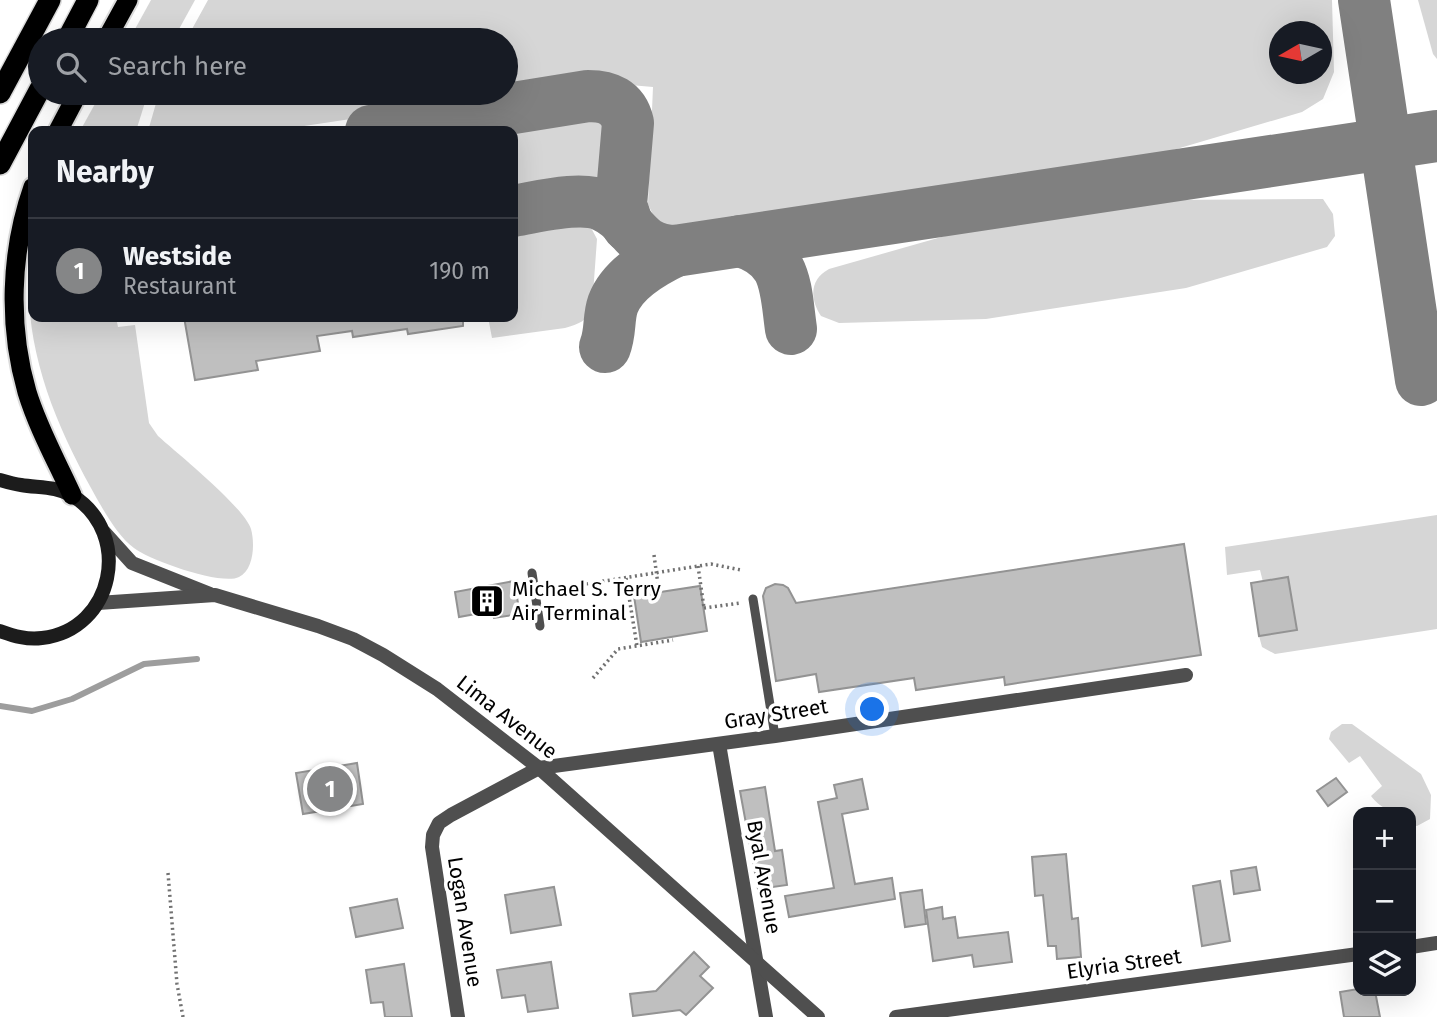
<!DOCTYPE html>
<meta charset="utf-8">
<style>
:root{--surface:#171b24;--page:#242831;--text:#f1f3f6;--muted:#9ea1a6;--line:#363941;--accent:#858687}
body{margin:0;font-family:"Fira Sans",sans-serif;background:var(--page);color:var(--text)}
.controls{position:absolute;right:21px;bottom:21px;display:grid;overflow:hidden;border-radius:14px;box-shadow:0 7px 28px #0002}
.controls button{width:63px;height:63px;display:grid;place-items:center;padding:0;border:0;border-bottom:2px solid var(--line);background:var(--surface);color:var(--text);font:35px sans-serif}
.compass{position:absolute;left:1269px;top:21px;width:63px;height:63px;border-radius:50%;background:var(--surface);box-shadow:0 7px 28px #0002;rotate:261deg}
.you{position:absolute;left:873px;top:710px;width:24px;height:24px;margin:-18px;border:5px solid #fff;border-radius:50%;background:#1a73e8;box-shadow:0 0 0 10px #1a73e833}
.badge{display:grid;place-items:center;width:46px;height:46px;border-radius:50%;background:var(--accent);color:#fff;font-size:23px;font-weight:700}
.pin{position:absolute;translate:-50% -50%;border:4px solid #fff;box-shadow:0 2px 7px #0006}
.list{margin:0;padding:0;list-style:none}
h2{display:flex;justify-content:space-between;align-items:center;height:91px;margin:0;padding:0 28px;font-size:30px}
h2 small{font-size:23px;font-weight:400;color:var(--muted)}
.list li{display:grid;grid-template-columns:46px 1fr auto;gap:21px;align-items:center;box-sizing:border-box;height:105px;padding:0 28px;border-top:2px solid var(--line)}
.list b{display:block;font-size:26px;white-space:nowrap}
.list p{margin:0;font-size:23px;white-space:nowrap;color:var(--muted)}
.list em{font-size:23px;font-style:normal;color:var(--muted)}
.icon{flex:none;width:38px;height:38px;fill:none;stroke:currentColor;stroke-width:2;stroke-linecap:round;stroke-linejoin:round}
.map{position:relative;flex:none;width:1437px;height:1017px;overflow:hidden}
.search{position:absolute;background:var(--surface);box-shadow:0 7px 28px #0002;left:28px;top:28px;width:490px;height:77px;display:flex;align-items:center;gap:18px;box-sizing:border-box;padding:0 24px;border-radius:38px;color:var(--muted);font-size:26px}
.panel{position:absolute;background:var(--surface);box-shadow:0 7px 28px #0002;left:28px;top:126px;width:490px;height:196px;border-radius:14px}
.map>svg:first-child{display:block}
</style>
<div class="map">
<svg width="1437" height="1017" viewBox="0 0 1437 1017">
<rect width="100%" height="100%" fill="#fff"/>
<g fill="#d6d6d6" fill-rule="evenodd">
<polygon points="151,0 195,0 173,40 129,40"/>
<path d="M208 0H1332L1334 72 1323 99 1302 112 1163 153 667 230 656 222 648 204 653 87 596 82 271 131H148L159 93H506V40H186ZM1280 32H1322V74H1280Z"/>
<polygon points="1418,0 1437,0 1437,59 1433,54"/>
<polygon points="101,93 148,93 136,131 80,131"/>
<path d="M599 110 604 112C609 122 605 163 600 174 598 180 594 184 590 188L513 200V131H462Z"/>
<path d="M1323 199 1333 214 1335 236 1327 247 1186 288 986 319 839 323 821 316C810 299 809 280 829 269L966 230 1168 200Z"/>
<path d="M578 218 589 224 597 239 592 308C587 321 579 324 565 328L492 338 488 317H513V227Z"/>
<path d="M33 240V317H116L118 327 135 325 149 423 158 436C178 454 244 507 251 529 255 543 254 570 239 577 222 586 149 560 134 548 117 536 101 506 91 488 49 412 17 329 33 240Z"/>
<polygon points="1437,515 1437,629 1275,654 1262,647 1259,636 1296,630 1288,578 1263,582 1260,570 1227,575 1225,547"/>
<path d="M1342 724H1352L1421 774 1431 795 1430 819 1417 826 1411 825V812C1392 812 1383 811 1371 796L1382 786 1360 756 1349 763 1329 739 1331 732Z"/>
</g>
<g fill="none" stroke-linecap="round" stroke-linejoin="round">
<polyline stroke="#9d9d9d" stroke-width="6" points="0,706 32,711 72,699 144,664 197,659"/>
<g stroke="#808080" stroke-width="52">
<polyline points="1364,0 1421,380"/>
<path d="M371 131 588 96C608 96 623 102 628 123L621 205 628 226"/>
<path d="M513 211C538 207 581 195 604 206 635 220 632 249 675 251L1437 136"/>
<path d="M740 241C788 255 785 287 791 329"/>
<path d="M605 347C611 332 608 318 613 304 623 278 652 262 675 251"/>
</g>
</g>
<g fill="#bfbfbf" stroke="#939393" stroke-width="2">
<polygon points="184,317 463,317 463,326 408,334 407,329 353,337 352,331 317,336 320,351 256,361 258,370 195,380"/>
<polygon points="1184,544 1201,655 1005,685 1004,677 916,690 914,678 819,692 816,674 776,681 763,596 766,588 775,584 783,585 788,588 796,603"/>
<polygon points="1288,577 1297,630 1259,636 1251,583"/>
<polygon points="514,581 520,614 494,618 492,611 459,617 455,592"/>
<polygon points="700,586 707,631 641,642 634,596"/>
<polygon points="357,763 363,804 303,814 296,773"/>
<polygon points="1336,778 1347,792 1328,806 1317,791"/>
<polygon points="862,779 868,809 842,814 855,884 892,878 895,899 789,917 785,896 834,888 818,802 837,798 834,785"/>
<polygon points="765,787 775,851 782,850 787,885 758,889 740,791"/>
<polygon points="1066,854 1072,919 1078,918 1081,957 1057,959 1056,946 1048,946 1043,895 1035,896 1032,857"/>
<polygon points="1256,867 1260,890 1234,894 1231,871"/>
<polygon points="1220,881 1230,941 1202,946 1193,886"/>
<polygon points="554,887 561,925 511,933 505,895"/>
<polygon points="922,890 926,924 905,927 900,893"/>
<polygon points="397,899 403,928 356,937 350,908"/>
<polygon points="942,907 943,919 955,917 958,938 1008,932 1012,962 974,967 972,955 933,961 926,910"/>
<polygon points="694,952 709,967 700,976 713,988 686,1015 680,1010 633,1016 630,994 656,991"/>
<polygon points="551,962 558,1008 528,1012 525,995 502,998 497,970"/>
<polygon points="404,964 412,1017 385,1017 383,1002 371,1003 366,970"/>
<polygon points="1358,989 1375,991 1380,1017 1344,1017 1340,992"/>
</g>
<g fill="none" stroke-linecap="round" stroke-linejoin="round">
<g stroke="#dbdbdb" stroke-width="23">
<g id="trunk">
<polyline points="106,40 128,0"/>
<polyline points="58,131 78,93"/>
<path d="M33 187C10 252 8 326 27 392 38 428 57 462 72 495"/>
</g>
</g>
<g stroke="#dbdbdb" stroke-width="24">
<g id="motorway">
<polyline points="67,40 88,0"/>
<polyline points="0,93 50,0"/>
<polyline points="0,164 40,89"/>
</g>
</g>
<g stroke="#717171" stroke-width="3.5" stroke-dasharray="2 3.5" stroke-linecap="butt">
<polyline points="654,555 659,592"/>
<polyline points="698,566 704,608"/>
<polyline points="626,578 637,646"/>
<polyline points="548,590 711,564 741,570"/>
<polyline points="704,608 740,603"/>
<polyline points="593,678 618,649 673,640"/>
<polyline points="168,873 177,984 183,1017"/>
</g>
<g stroke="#4f4f4f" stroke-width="9">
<polyline points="532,573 540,626"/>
<polyline points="753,599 775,736"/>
</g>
<g stroke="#4f4f4f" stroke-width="14">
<polyline points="719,744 766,1017"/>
<polyline points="1411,947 1437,943"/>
<polyline points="458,1017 432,847 433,835 439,823 451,815 539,768 775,736 1186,675"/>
<polyline points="896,1017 1358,954"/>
</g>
<g stroke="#4f4f4f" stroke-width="14">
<polyline points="104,532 132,563 210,594"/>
<polyline points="98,603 215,595 318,626 353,639 383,655 437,689 539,768 818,1017"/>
</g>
<path stroke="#1c1c1c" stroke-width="14" d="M0 480C7 482 14 484 21 485 39 488 56 486 73 496 133 534 114 630 42 638 27 640 14 636 0 631"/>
<use href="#trunk" stroke="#000" stroke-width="19"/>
<use href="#motorway" stroke="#000" stroke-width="21"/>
</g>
<defs>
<g id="building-square" transform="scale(1.75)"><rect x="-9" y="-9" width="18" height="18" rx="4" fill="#000" stroke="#fff"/><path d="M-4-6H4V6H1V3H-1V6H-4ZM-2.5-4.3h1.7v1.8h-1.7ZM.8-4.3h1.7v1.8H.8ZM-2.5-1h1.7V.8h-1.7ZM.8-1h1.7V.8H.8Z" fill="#fff"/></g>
</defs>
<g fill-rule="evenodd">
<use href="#building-square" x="487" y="601"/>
</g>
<g text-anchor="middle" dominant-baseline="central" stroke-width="7" stroke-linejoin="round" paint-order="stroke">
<g font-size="21" fill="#000" stroke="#fff" text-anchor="start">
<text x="512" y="589">Michael S. Terry<tspan x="512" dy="24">Air Terminal</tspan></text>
</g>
<g font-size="21" fill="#000" stroke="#fff">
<text transform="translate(776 714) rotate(-9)">Gray Street</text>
<text transform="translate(507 717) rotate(38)">Lima Avenue</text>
<text transform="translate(764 877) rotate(80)">Byal Avenue</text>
<text transform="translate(465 922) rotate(81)">Logan Avenue</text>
<text transform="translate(1124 964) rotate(-8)">Elyria Street</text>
</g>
</g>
</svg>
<div class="controls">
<button>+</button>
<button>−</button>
<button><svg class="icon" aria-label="layers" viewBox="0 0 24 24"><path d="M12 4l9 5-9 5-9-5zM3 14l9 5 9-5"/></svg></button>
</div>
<svg class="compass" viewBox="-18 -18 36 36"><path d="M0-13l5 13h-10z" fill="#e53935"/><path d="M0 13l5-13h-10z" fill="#9ea1a6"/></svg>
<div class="you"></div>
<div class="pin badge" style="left:330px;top:789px">1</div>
<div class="search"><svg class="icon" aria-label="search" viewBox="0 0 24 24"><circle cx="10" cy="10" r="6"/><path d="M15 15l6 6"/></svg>Search here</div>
<section class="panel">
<h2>Nearby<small></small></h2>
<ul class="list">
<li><span class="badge">1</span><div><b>Westside</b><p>Restaurant</p></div><em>190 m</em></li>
</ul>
</section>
</div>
